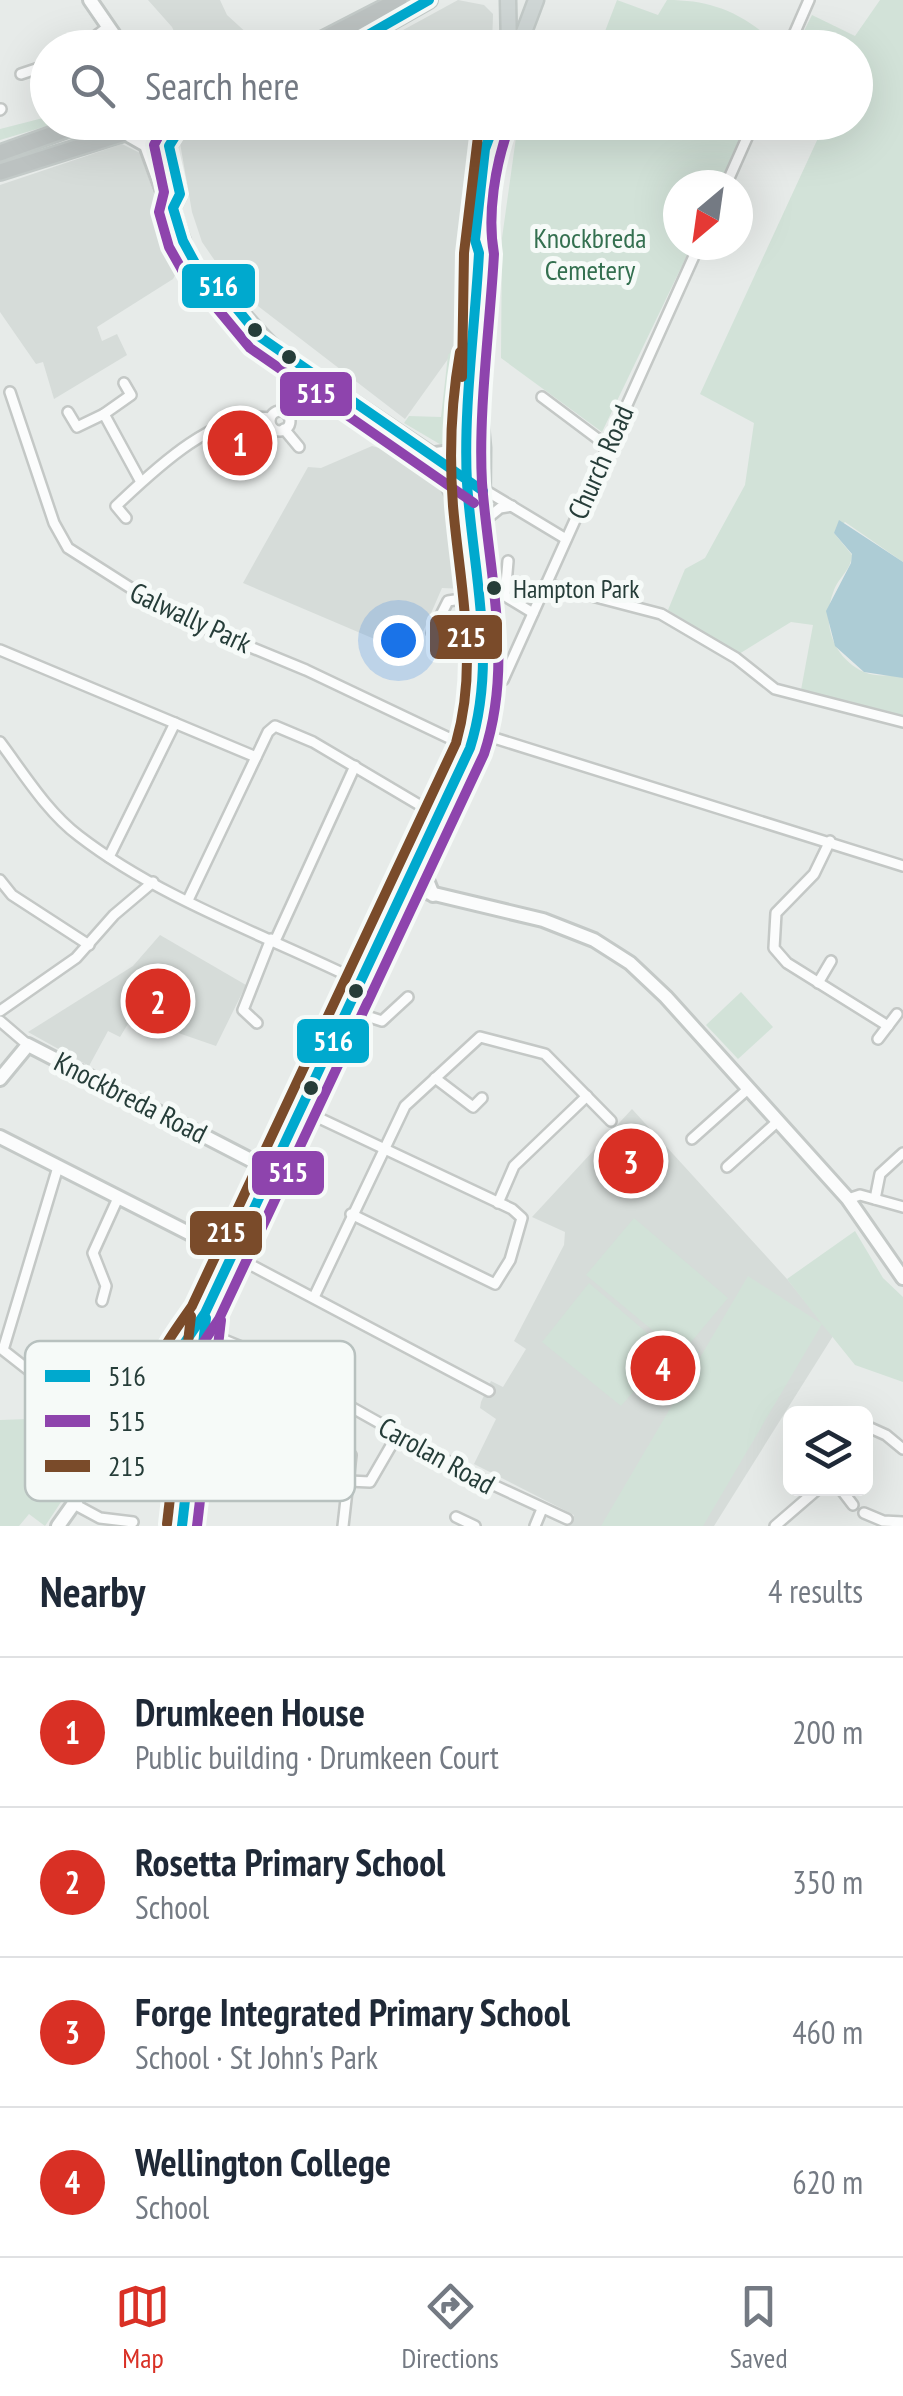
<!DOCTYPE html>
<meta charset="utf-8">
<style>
:root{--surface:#fff;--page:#f2f2f3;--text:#1f2937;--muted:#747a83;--line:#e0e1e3;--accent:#d93025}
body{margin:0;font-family:"PT Sans Narrow",sans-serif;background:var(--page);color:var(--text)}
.controls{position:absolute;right:30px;bottom:30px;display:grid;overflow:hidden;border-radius:15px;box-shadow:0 10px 40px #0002}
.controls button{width:90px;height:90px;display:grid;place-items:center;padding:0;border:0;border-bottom:2px solid var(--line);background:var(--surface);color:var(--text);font:50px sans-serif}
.compass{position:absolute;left:663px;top:170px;width:90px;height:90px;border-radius:50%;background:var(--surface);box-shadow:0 10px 40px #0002;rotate:209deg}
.you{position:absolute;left:398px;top:640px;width:35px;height:35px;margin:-25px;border:8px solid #fff;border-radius:50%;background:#1a73e8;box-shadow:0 0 0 15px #1a73e833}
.badge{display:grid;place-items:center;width:65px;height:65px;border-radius:50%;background:var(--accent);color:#fff;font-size:32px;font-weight:700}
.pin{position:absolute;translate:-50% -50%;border:5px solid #fff;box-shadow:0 2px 10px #0006}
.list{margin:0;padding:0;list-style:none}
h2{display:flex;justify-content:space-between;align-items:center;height:130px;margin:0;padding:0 40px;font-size:42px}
h2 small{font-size:32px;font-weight:400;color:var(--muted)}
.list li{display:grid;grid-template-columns:65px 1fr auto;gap:30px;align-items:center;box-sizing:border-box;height:150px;padding:0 40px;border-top:2px solid var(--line)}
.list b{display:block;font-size:38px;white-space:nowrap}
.list p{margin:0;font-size:32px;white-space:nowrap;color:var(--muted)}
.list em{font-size:32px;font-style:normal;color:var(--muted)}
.icon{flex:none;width:55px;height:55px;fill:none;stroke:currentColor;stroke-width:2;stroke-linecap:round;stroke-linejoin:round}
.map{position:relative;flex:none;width:903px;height:1526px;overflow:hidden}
.search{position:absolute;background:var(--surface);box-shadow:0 10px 40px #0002;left:30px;right:30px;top:30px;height:110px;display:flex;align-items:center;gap:25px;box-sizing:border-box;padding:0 35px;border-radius:55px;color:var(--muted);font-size:38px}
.sheet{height:730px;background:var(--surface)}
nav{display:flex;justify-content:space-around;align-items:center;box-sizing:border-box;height:140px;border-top:2px solid var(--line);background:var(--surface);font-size:28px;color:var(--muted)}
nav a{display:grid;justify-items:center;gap:5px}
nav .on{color:var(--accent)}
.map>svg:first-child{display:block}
</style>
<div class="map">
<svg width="903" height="1526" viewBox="0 0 903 1526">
<rect width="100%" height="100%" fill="#e7ebe9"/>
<g fill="#d6dcd9">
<polygon points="148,0 220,0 227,15 262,47 181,47 172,27"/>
<polygon points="458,0 484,5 493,14 492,47 372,47"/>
<polygon points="198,123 478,123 461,204 463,338 405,419 233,287 202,242 192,212 180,143 190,126"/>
<polygon points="122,144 140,153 179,268 173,279 97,327 102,341 117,334 127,355 54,399 43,362 36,364 0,312 0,185"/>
<polygon points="372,446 401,454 430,472 457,512 465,589 442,588 422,634 414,631 405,652 243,583 308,467 321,468"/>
<polygon points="160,935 246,985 216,1046 132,1017 120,1037 108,1031 89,1066 28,1032 133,966"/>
<polygon points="632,1109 787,1279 833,1336 714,1526 568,1526 574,1515 474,1464 496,1419 480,1408 481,1402 491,1381 503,1387 526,1349 514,1341 564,1245 565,1232 532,1217"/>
</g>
<g fill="#d2e2d8">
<path d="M617 0 658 15 667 0C704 0 731 8 761 31L759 36 779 47H720L709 38 694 47H599Z"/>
<path d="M880 0H903V562L845 522 834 533 852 555C851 570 839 577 834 590 821 622 832 657 864 672 877 678 889 673 903 678V716L801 690 813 625 791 622 739 654 668 610 685 569 705 558 745 485 754 423 700 394 825 123 856 122V48L796 47 812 15 855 36Z"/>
<polygon points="47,117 48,122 57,123 0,140 0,129"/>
<polygon points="518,123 583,123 604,135 610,123 747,123 719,185 678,185 678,245 692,245 602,432 501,358 502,238"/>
<polygon points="458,342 459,430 452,444 443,446 404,423 409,416 441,417 448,355"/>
<polygon points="741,992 773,1027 738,1059 706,1025"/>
<polygon points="634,1218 728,1298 681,1354 586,1275"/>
<polygon points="855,1231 883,1278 903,1297 903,1382 855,1365 822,1324 703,1526 601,1526 748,1276 822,1324 787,1279"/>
<polygon points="589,1283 668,1351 621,1406 542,1342"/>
<polygon points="28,1419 77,1478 45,1526 29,1514 19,1526 0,1526 0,1420"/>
</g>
<polygon fill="#adccd5" points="839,520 903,562 903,678 864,672 835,646 826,611 851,563 852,554 834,533"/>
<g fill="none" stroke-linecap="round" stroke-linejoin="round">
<g stroke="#c4c8c6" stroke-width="14">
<g id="street">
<polyline points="80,48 109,26"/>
<polyline points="788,48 809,0"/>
<polyline points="21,74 48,65"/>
<polyline points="0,110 1,109"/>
<polyline points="726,185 754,122"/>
<polyline points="124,383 131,395 104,414 141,482"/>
<polyline points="10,392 54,523 68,548 173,615 306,670 470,748"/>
<polyline points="542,397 606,445"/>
<circle cx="280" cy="421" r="10"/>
<polyline points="68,412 77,427 104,414"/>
<polyline points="287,414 317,377"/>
<polyline points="284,429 299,447"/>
<polyline points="483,489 566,539"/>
<path d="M126 518 116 506C152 472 216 409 270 418"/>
<polyline points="484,521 500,508 512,506"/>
<polyline points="508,561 505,596 533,613"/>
<polyline points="546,584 661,614 736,658 775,689 903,722"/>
<polyline points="0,650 256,757"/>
<polyline points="467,650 432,633 448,601 481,596"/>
<polyline points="503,680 699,245"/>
<polyline points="475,732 903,866"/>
<path d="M0 742C24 774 47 812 79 836 162 900 268 936 361 982"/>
<polyline points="830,841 814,874 776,913 774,948 787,963 888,1026"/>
<polyline points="109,857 175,723"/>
<polyline points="0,880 12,895 89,945"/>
<polyline points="188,900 268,732 275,726 313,742 438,816"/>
<polyline points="275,941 355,766"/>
<polyline points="818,983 831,961"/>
<polyline points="348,1010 382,1021 408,997"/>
<polyline points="0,1011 76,958 114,915 153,882"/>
<polyline points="0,1021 28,1045"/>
<polyline points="257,1023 243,1010 271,939"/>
<polyline points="878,1039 897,1014"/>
<polyline points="435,1078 473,1107 482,1098"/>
<polyline points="302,1110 512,1209 522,1218 510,1260 495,1284 351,1214"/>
<polyline points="692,1139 748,1089"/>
<polyline points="58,1167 3,1350 119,1441"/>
<polyline points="727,1167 777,1122"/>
<polyline points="848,1199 860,1195 903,1207"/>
<polyline points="875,1199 880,1174 903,1153"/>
<polyline points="498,1203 514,1166 587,1096"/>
<polyline points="232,1255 489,1391"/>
<polyline points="315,1295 405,1106 480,1037 545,1054 611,1121"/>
<polyline points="102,1301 106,1286 93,1253 118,1198"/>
<polyline points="202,1331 251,1351 474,1476 567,1519"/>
<polyline points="866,1426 886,1435 903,1449"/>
<polyline points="349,1481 370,1482 392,1444"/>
<polyline points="840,1488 853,1505"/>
<polyline points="74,1504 100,1518 133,1522"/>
<polyline points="864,1513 883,1521 903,1522"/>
<polyline points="456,1517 475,1526"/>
<polyline points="343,1526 351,1455"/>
<polyline points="535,1526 542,1509"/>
<polyline points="775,1526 819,1488"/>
</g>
</g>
<g stroke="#c4c9c7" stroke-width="18">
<g id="secondary">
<polyline points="90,0 123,48"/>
<path d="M153 122C166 188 190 315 260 337"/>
<polyline points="161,122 180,194 173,208"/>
<polyline points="125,133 146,145 164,195"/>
<polyline points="169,146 184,122"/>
<path d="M201 274C232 293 251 329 280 352L483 489"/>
<polyline points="428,455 451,452 468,435"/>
<polyline points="436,462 467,524"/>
<polyline points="418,858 433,895"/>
<polyline points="405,887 543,920 594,940 630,963 666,997 848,1199 903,1278"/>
<polyline points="0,1079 28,1045 272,1171"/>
<polyline points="0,1137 232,1255"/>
<polyline points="149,1402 180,1384"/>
<polyline points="58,1526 172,1365"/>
</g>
</g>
<g stroke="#c3cac8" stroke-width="19">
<g id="primary">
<polyline points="508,0 509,48"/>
<polyline points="518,48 536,0"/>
<polyline points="476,362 479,253 494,130"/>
<polyline points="477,383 483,448 482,562"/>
<path d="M195 1416 175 1377 173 1360 205 1313 470 748C497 673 478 602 470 525 464 471 464 408 475 355"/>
<polyline points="182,1526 200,1400 205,1313"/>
</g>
</g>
<g stroke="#c3cac8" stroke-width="20">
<g id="highway">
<polyline points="306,48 399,0"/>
<polyline points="344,48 429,0"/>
<polyline points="78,129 109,122"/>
<polyline points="0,153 87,122"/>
<polyline points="0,172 159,122"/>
</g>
</g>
<use href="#street" stroke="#fbfcfc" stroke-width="9"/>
<use href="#secondary" stroke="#fbfcfc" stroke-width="12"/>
<use href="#primary" stroke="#cfd6d5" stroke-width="14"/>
<use href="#highway" stroke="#bcc2c1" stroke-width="15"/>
<g stroke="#f6faf8" stroke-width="18">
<g id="bus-1">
<polyline points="345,48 429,0"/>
<polyline points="184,122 169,146 180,194 173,208 183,241 201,274 216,283 260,337 483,491"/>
<path d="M195 1416 175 1377 173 1360 205 1313 470 748C498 659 473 573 467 483 463 410 475 327 479 253L475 240 485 149 495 122"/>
<polyline points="182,1526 206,1318"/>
</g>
</g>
<g stroke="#f6faf8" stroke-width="18">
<g id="bus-2">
<polyline points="166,122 154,145 164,192 159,212 169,247 190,284 206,295 250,348 474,503"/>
<path d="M208 1409 189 1364 219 1319 484 754C514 664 489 575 482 483 478 412 490 326 494 254 487 215 495 165 509 127"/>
<polyline points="197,1526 221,1320"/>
</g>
</g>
<g stroke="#f6faf8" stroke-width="18">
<g id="bus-3">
<polyline points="462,377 464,253 479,128"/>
<path d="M182 1423C149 1360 153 1362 192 1306L456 743C479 663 460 587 453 506 449 454 451 403 460 352"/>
<polyline points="167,1524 191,1316"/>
</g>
</g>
<use href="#bus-1" stroke="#00a9ce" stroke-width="10"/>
<use href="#bus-2" stroke="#8e44ad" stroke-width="10"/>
<use href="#bus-3" stroke="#7a4b2a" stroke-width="10"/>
</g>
<g fill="#263d39" stroke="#f6faf8" stroke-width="4">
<circle cx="255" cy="330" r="9"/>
<circle cx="289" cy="357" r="9"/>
<circle cx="494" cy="588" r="9"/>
<circle cx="356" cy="991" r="9"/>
<circle cx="311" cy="1088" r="9"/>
</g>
<g text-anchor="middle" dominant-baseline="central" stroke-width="10" stroke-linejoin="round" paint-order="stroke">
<g font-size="26" fill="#263d39" stroke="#f6faf8" text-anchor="start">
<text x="513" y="588">Hampton Park</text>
</g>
<g font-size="28" fill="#347050" stroke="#f6faf8">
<text x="590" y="237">Knockbreda<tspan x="590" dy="32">Cemetery</tspan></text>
</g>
<g font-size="28" fill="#263d39" stroke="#f6faf8">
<text transform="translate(600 462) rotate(-66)">Church Road</text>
<text transform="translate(191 617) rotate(25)">Galwally Park</text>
<text transform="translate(131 1097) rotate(27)">Knockbreda Road</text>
<text transform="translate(437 1455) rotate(29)">Carolan Road</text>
</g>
</g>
<rect x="25" y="1341" width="330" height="160" rx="15" fill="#f6faf8" stroke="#b8c1bf" stroke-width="2.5"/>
<rect x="45" y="1370" width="45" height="12" fill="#00a9ce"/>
<rect x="45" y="1415" width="45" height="12" fill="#8e44ad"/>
<rect x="45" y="1460" width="45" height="12" fill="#7a4b2a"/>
<g font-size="28" fill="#263d39">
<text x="108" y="1386">516</text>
<text x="108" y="1431">515</text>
<text x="108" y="1476">215</text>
</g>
<g stroke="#f6faf8" stroke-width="4">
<rect x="180" y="262" width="77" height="48" rx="10" fill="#00a9ce"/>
<rect x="278" y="370" width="76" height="48" rx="10" fill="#8e44ad"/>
<rect x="428" y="613" width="76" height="48" rx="10" fill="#7a4b2a"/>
<rect x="295" y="1017" width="76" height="48" rx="10" fill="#00a9ce"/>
<rect x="250" y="1149" width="76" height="48" rx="10" fill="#8e44ad"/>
<rect x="188" y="1209" width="76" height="48" rx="10" fill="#7a4b2a"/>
</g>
<g font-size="28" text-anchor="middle" font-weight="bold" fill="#fff">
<text x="218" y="296">516</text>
<text x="316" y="403">515</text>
<text x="466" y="647">215</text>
<text x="333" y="1051">516</text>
<text x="288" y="1182">515</text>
<text x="226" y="1242">215</text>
</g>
</svg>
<div class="controls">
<button><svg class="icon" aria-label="layers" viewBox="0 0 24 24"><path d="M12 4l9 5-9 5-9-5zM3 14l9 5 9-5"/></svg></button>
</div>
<svg class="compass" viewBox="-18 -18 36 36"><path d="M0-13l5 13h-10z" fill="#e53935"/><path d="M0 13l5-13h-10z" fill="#747a83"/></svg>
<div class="you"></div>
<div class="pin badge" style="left:240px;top:443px">1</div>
<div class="pin badge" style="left:158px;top:1001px">2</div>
<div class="pin badge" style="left:631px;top:1161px">3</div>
<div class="pin badge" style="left:663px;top:1368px">4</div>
<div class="search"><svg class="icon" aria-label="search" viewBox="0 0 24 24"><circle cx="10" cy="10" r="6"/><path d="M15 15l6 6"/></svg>Search here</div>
</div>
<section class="sheet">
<h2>Nearby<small>4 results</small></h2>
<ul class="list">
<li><span class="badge">1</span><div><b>Drumkeen House</b><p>Public building · Drumkeen Court</p></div><em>200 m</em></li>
<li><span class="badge">2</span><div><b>Rosetta Primary School</b><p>School</p></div><em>350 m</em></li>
<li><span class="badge">3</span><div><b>Forge Integrated Primary School</b><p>School · St John's Park</p></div><em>460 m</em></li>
<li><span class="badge">4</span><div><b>Wellington College</b><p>School</p></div><em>620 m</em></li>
</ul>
</section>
<nav>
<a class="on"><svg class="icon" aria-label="map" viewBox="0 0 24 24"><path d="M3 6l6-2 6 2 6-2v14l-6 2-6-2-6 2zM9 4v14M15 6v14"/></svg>Map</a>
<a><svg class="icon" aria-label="directions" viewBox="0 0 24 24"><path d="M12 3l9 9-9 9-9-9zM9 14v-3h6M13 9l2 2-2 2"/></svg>Directions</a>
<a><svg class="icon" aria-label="saved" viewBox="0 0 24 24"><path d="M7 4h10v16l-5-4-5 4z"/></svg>Saved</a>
</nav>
